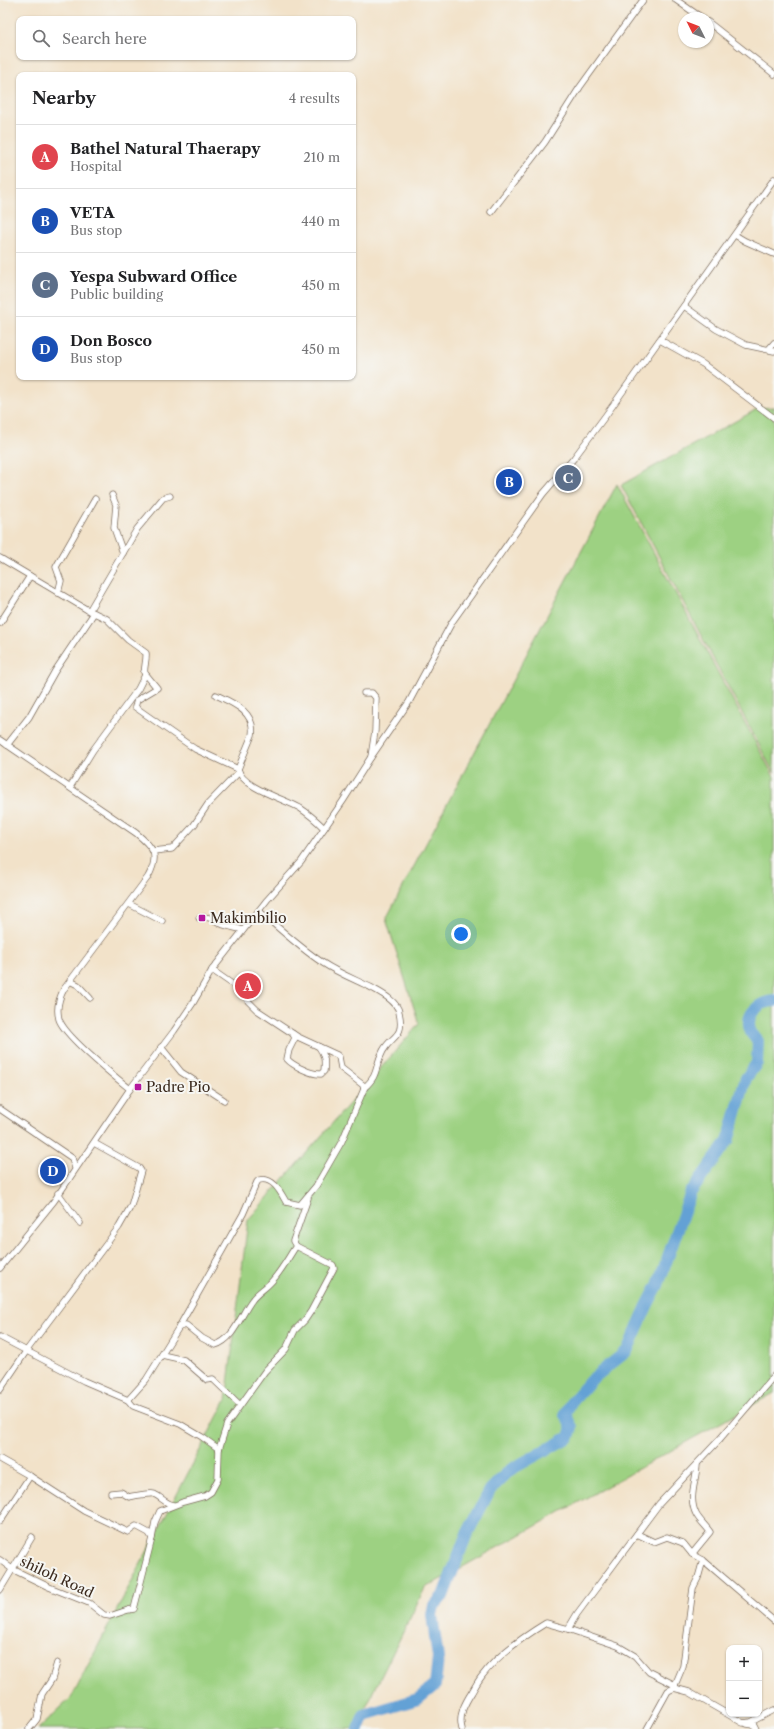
<!DOCTYPE html>
<meta charset="utf-8">
<style>
:root{--surface:#fff;--page:#f2f2f2;--text:#202124;--muted:#757577;--line:#e0e0e0;--accent:#b5179e}
body{margin:0;font-family:"Libre Caslon Text",serif;background:var(--page);color:var(--text)}
.controls{position:absolute;right:12px;bottom:12px;display:grid;overflow:hidden;border-radius:8px;box-shadow:0 1px 3px #0004}
.controls button{width:36px;height:36px;display:grid;place-items:center;padding:0;border:0;border-bottom:1px solid var(--line);background:var(--surface);color:var(--text);font:20px sans-serif}
.compass{position:absolute;left:678px;top:12px;width:36px;height:36px;border-radius:50%;background:var(--surface);box-shadow:0 1px 3px #0004;rotate:312deg}
.you{position:absolute;left:461px;top:934px;width:14px;height:14px;margin:-10px;border:3px solid #fff;border-radius:50%;background:#1a73e8;box-shadow:0 0 0 6px #1a73e833}
.badge{display:grid;place-items:center;width:26px;height:26px;border-radius:50%;background:var(--accent);color:#fff;font-size:13px;font-weight:700}
.pin{position:absolute;translate:-50% -50%;border:2px solid #fff;box-shadow:0 1px 4px #0006}
.list{margin:0;padding:0;list-style:none}
h2{display:flex;justify-content:space-between;align-items:center;height:52px;margin:0;padding:0 16px;font-size:17px}
h2 small{font-size:13px;font-weight:400;color:var(--muted)}
.list li{display:grid;grid-template-columns:26px 1fr auto;gap:12px;align-items:center;box-sizing:border-box;height:64px;padding:0 16px;border-top:1px solid var(--line)}
.list b{display:block;font-size:15px;white-space:nowrap}
.list p{margin:0;font-size:13px;white-space:nowrap;color:var(--muted)}
.list em{font-size:13px;font-style:normal;color:var(--muted)}
.icon{flex:none;width:22px;height:22px;fill:none;stroke:currentColor;stroke-width:2;stroke-linecap:round;stroke-linejoin:round}
.map{position:relative;flex:none;width:774px;height:1729px;overflow:hidden}
.search{position:absolute;background:var(--surface);box-shadow:0 1px 3px #0004;left:16px;top:16px;width:340px;height:44px;display:flex;align-items:center;gap:10px;box-sizing:border-box;padding:0 14px;border-radius:8px;color:var(--muted);font-size:15px}
.panel{position:absolute;background:var(--surface);box-shadow:0 1px 3px #0004;left:16px;top:72px;width:340px;height:308px;border-radius:8px}
.map>svg:first-child{display:block}
</style>
<div class="map">
<svg width="774" height="1729" viewBox="0 0 774 1729">
<rect width="100%" height="100%" fill="#f6f6f2"/>
<filter id="ink" filterUnits="userSpaceOnUse"><feTurbulence type="fractalNoise" baseFrequency=".025" numOctaves="2"/><feDisplacementMap in="SourceGraphic" scale="8" xChannelSelector="R" yChannelSelector="G"/><feConvolveMatrix kernelMatrix="1 2 1 2 8 2 1 2 1" color-interpolation-filters="sRGB"/></filter>
<filter id="wash" filterUnits="userSpaceOnUse"><feTurbulence type="fractalNoise" baseFrequency=".012" numOctaves="4" result="noise"/><feDisplacementMap in="SourceGraphic" scale="16" xChannelSelector="R" yChannelSelector="G"/><feGaussianBlur stdDeviation="0.9" result="paint"/><feColorMatrix in="noise" values="0 0 0 0 0 0 0 0 0 0 0 0 0 0 0 0 0 1.4 0 .05"/><feComposite in="paint" operator="in"/></filter>
<g filter="url(#wash)">
<rect width="100%" height="100%" fill="#f2e2c9"/>
<g fill="#9dd182" stroke="#6c7e50">
<polygon points="774,407 774,773 621,485 759,408"/>
<polygon points="617,484 774,777 774,1393 425,1588 355,1729 38,1729 71,1698 226,1400 248,1220 419,1024 386,919"/>
</g>
<g fill="none" stroke-linecap="round" stroke-linejoin="round">
<path stroke="#63a1d5" stroke-width="12" d="M358 1729 364 1715 418 1699 435 1685 438 1658 432 1615 434 1606 443 1596 466 1536 490 1490 510 1470 569 1437 572 1427 565 1415 571 1403 591 1380 627 1351 647 1306 658 1285 691 1192 728 1141 746 1078 757 1063 758 1041C755 1038 751 1034 750 1030 745 1014 759 1002 774 1001"/>
</g>
</g>
<g filter="url(#ink)">
<g fill="none" stroke-linecap="round" stroke-linejoin="round">
<g stroke="#7b6a5a" stroke-width="7">
<g id="minor">
<polyline points="676,0 702,18"/>
<polyline points="708,22 774,74"/>
<polyline points="491,212 545,142 580,87 643,0"/>
<polyline points="735,235 745,241 774,254"/>
<polyline points="684,306 716,329 746,345 774,351"/>
<polyline points="660,340 703,364 774,418"/>
<polyline points="769,349 774,343"/>
<polyline points="112,495 116,505 114,528 123,553"/>
<path d="M0 558 86 609 107 619 128 640 146 653C147 661 143 669 145 675L138 689 93 750 70 787"/>
<polyline points="58,593 61,581 56,567 95,499"/>
<polyline points="89,611 137,529 163,498 170,496"/>
<polyline points="0,623 30,576"/>
<polyline points="144,672 157,688 137,700 135,707 195,749 238,769"/>
<polyline points="364,693 372,693 376,698 375,731 371,757"/>
<path d="M216 695C233 703 256 712 252 735L238 769C241 787 284 799 300 808 309 814 317 821 324 828"/>
<path d="M0 740 136 833C154 848 160 855 148 877L64 989C59 998 56 1008 59 1019 64 1036 114 1076 130 1089"/>
<polyline points="7,745 29,717 55,671 94,613"/>
<polyline points="153,851 172,849 194,825 208,804 239,772"/>
<polyline points="129,904 162,921"/>
<path d="M259 911C280 929 300 948 323 963 338 973 356 980 372 988 381 993 397 1001 399 1012 405 1039 392 1034 383 1051 374 1067 380 1074 364 1088"/>
<path d="M199 918C209 915 215 921 224 925 230 927 237 928 243 930"/>
<polyline points="70,981 78,985 90,998"/>
<path d="M293 1034 295 1038 289 1050 287 1059C293 1066 313 1075 321 1074L324 1071C325 1062 325 1055 319 1047"/>
<polyline points="161,1047 181,1072 224,1100"/>
<polyline points="0,1109 72,1158 75,1168"/>
<polyline points="58,1193 80,1223"/>
<polyline points="0,1268 54,1201 130,1089 174,1031 193,1003 212,970 267,900 301,862 343,801 371,757 409,702 452,622 543,494 574,458 606,415 774,179"/>
<path d="M179 1327 186 1325 202 1338 215 1345C234 1340 241 1314 252 1300 257 1293 266 1288 272 1281 282 1270 288 1258 296 1246"/>
<polyline points="0,1337 84,1381 128,1400 133,1406 180,1424 202,1437 219,1449"/>
<polyline points="162,1355 184,1360 207,1380 213,1379 240,1405"/>
<polyline points="0,1390 27,1350 119,1227 131,1206 141,1171 139,1168 94,1143"/>
<path d="M128 1400 146 1380 179 1327 243 1214 257 1182 259 1180C273 1176 281 1193 286 1202L300 1205 316 1186 342 1141 364 1089 363 1085 341 1068 339 1057 337 1055 298 1037 257 1010 248 1001 247 996 245 993 212 970"/>
<polyline points="0,1459 30,1476 84,1511 128,1532 136,1526 149,1533 152,1538 134,1609 128,1610 110,1616 104,1615 89,1603 49,1587 12,1569 0,1560"/>
<path d="M111 1493 121 1492 129 1497C132 1496 151 1493 154 1494 161 1497 165 1503 173 1505"/>
<polyline points="0,1521 30,1476"/>
<polyline points="637,1534 654,1542 667,1537 683,1543 692,1554 703,1560 774,1621"/>
<polyline points="152,1538 155,1522 160,1511 183,1502 205,1496 211,1492 218,1479 219,1449 227,1424 265,1371 286,1349 295,1330 305,1320 311,1311 334,1268 333,1265 296,1246 293,1241 308,1198"/>
<path d="M692 1554 710 1532C706 1526 699 1520 696 1514 688 1498 696 1482 697 1465"/>
<polyline points="0,1590 32,1537"/>
<polyline points="568,1629 577,1614 659,1504 719,1440 774,1376"/>
<polyline points="676,1688 675,1685 683,1666 693,1588 698,1578 703,1560"/>
<polyline points="747,1724 754,1725 756,1729"/>
<polyline points="29,1729 37,1719 42,1694 52,1679 57,1663"/>
<path d="M462 1729C458 1715 465 1703 472 1692 475 1687 478 1681 482 1676 498 1654 523 1637 546 1623L568 1629 618 1646 635 1656 649 1672 675 1685"/>
<polyline points="647,1729 668,1691 674,1688 689,1692 743,1723 751,1722 774,1710"/>
</g>
</g>
<use href="#minor" stroke="#fff" stroke-width="5.5"/>
</g>
</g>
<g fill="#b5179e" stroke="#f6f6f2" stroke-width="1.5">
<rect x="198" y="914" width="8" height="8" rx="2"/>
<rect x="134" y="1083" width="8" height="8" rx="2"/>
</g>
<g text-anchor="middle" dominant-baseline="central" stroke-width="4" stroke-linejoin="round" paint-order="stroke">
<g font-size="14" fill="#3b2a1e" stroke="#f6f6f2" text-anchor="start">
<text x="210" y="918">Makimbilio</text>
<text x="146" y="1087">Padre Pio</text>
</g>
<g font-size="14" fill="#3b2a1e" stroke="#f6f6f2">
<text transform="translate(57 1577) rotate(25)">shiloh Road</text>
</g>
</g>
</svg>
<div class="controls">
<button>+</button>
<button>−</button>
</div>
<svg class="compass" viewBox="-18 -18 36 36"><path d="M0-13l5 13h-10z" fill="#e53935"/><path d="M0 13l5-13h-10z" fill="#757577"/></svg>
<div class="you"></div>
<div class="pin badge" style="left:248px;top:986px;background:#e0444e">A</div>
<div class="pin badge" style="left:509px;top:482px;background:#1a4fb4">B</div>
<div class="pin badge" style="left:568px;top:478px;background:#5c6f8a">C</div>
<div class="pin badge" style="left:53px;top:1171px;background:#1a4fb4">D</div>
<div class="search"><svg class="icon" aria-label="search" viewBox="0 0 24 24"><circle cx="10" cy="10" r="6"/><path d="M15 15l6 6"/></svg>Search here</div>
<section class="panel">
<h2>Nearby<small>4 results</small></h2>
<ul class="list">
<li><span class="badge" style="background:#e0444e">A</span><div><b>Bathel Natural Thaerapy</b><p>Hospital</p></div><em>210 m</em></li>
<li><span class="badge" style="background:#1a4fb4">B</span><div><b>VETA</b><p>Bus stop</p></div><em>440 m</em></li>
<li><span class="badge" style="background:#5c6f8a">C</span><div><b>Yespa Subward Office</b><p>Public building</p></div><em>450 m</em></li>
<li><span class="badge" style="background:#1a4fb4">D</span><div><b>Don Bosco</b><p>Bus stop</p></div><em>450 m</em></li>
</ul>
</section>
</div>
